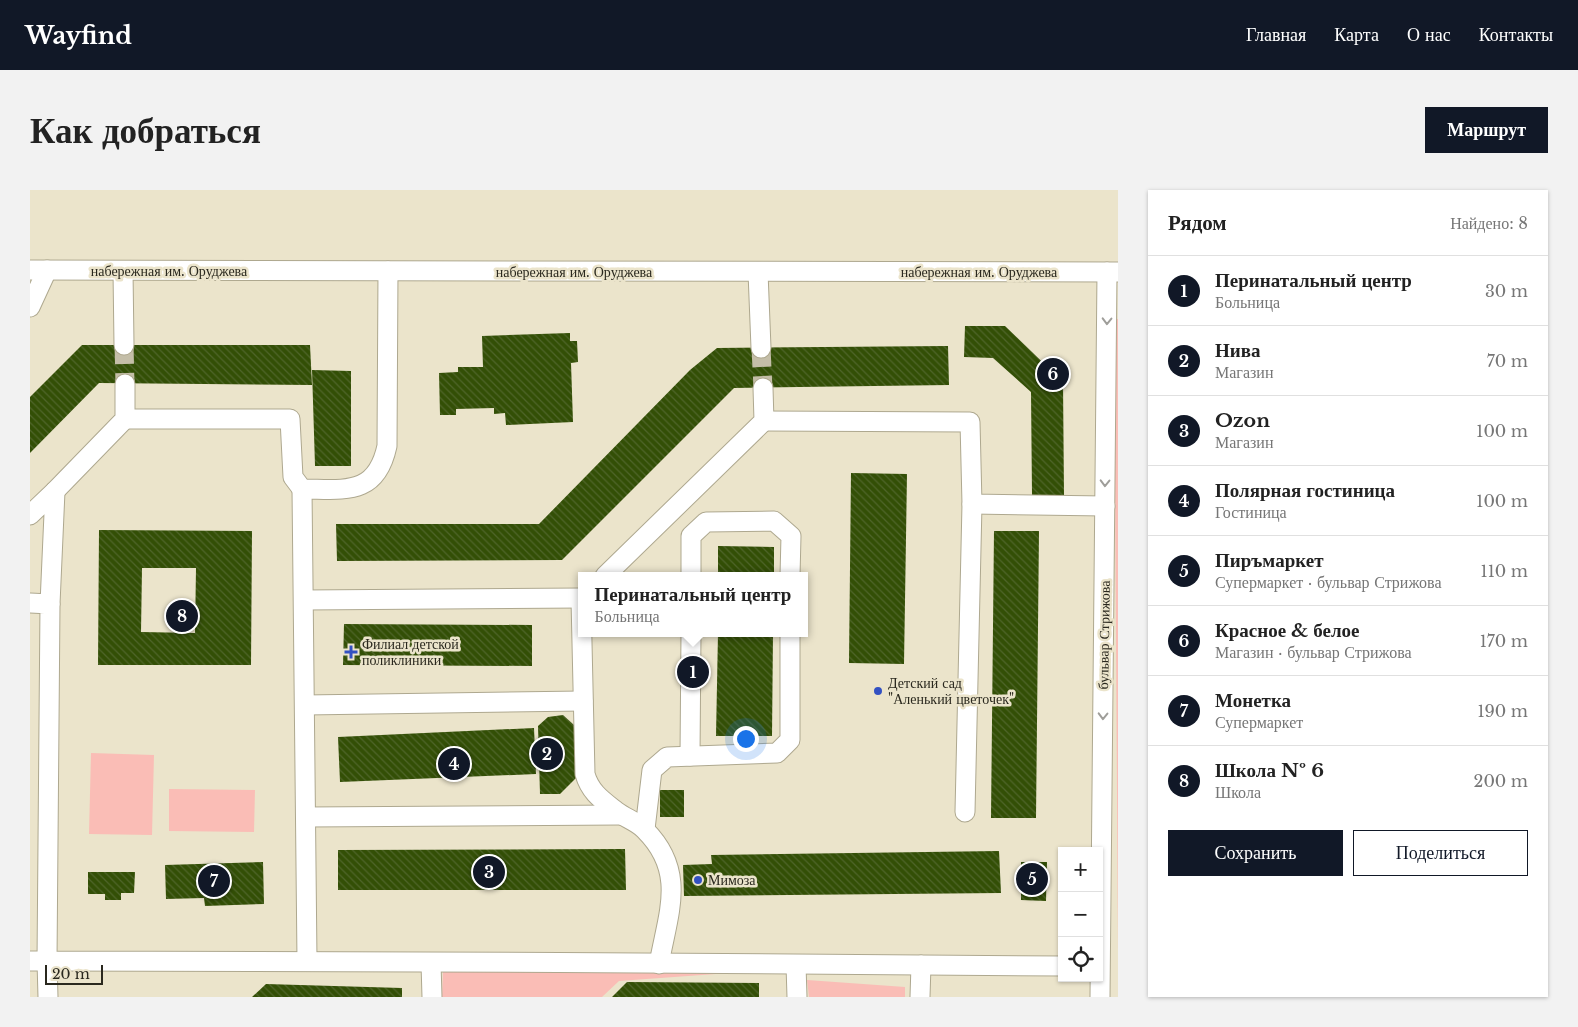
<!DOCTYPE html>
<html lang="ru">
<meta charset="utf-8">
<style>
:root{--surface:#fff;--page:#f2f2f2;--text:#222;--muted:#767676;--line:#e0e0e0;--accent:#111827}
body{margin:0;font-family:"Libre Baskerville",serif;background:var(--page);color:var(--text)}
.controls{position:absolute;right:15px;bottom:15px;display:grid;overflow:hidden;border-radius:0px;box-shadow:0 1px 4px #0004}
.controls button{width:45px;height:45px;display:grid;place-items:center;padding:0;border:0;border-bottom:1px solid var(--line);background:var(--surface);color:var(--text);font:25px sans-serif}
.scale{position:absolute;left:15px;bottom:12px;width:58px;box-sizing:border-box;padding-left:5px;border:2px solid #2a281e;border-top:0;font-size:14px;line-height:18px;white-space:nowrap;color:#2a281e;-webkit-text-stroke:4px #ebe4cb;paint-order:stroke}
.you{position:absolute;left:715px;top:548px;width:18px;height:18px;margin:-12px;border:4px solid #fff;border-radius:50%;background:#1a73e8;box-shadow:0 0 0 8px #1a73e833}
.badge{display:grid;place-items:center;width:32px;height:32px;border-radius:50%;background:var(--accent);color:#fff;font-size:16px;font-weight:700}
.pin{position:absolute;translate:-50% -50%;border:2px solid #fff;box-shadow:0 1px 5px #0006}
.popup{position:absolute;left:548px;top:382px;width:230px;height:65px;box-sizing:border-box;display:grid;place-content:center;border-radius:0px;background:var(--surface);filter:drop-shadow(0 1px 4px #0005);font-size:16px;white-space:nowrap;color:var(--muted)}
.popup b{font-size:19px;color:var(--text)}
.popup::after{content:'';position:absolute;left:50%;top:100%;margin-left:-10px;border:10px solid transparent;border-top-color:var(--surface)}
.list{margin:0;padding:0;list-style:none}
h2{display:flex;justify-content:space-between;align-items:center;height:65px;margin:0;padding:0 20px;font-size:21px}
h2 small{font-size:16px;font-weight:400;color:var(--muted)}
.list li{display:grid;grid-template-columns:32px 1fr auto;gap:15px;align-items:center;box-sizing:border-box;height:70px;padding:0 20px;border-top:1px solid var(--line)}
.list b{display:block;font-size:19px;white-space:nowrap}
.list p{margin:0;font-size:16px;white-space:nowrap;color:var(--muted)}
.list em{font-size:16px;font-style:normal;color:var(--muted)}
.actions{display:flex;gap:10px;padding:15px 20px}
.actions a{flex:1;padding:11px 0;border:1px solid var(--accent);border-radius:0px;text-align:center;font-size:18px;color:var(--accent)}
.actions .main{background:var(--accent);color:#fff}
.icon{flex:none;width:28px;height:28px;fill:none;stroke:currentColor;stroke-width:2;stroke-linecap:round;stroke-linejoin:round}
.map{position:relative;flex:none;width:1088px;height:807px;overflow:hidden;border-radius:0px}
header{display:flex;align-items:center;gap:30px;box-sizing:border-box;height:70px;padding:0 25px;background:var(--accent);color:#fff}
header strong{font-size:24px}
nav{display:flex;gap:28px;margin-inline-start:auto;font-size:18px}
.intro{display:flex;align-items:center;justify-content:space-between;box-sizing:border-box;height:120px;padding:0 30px}
h1{margin:0;font-size:35px}
.button{padding:12px 22px;border-radius:0px;background:var(--accent);color:#fff;font-size:18px;font-weight:700}
main{display:flex;gap:30px;padding:0 30px}
aside{flex:1;background:var(--surface);border-radius:0px;box-shadow:0 1px 4px #0004}
.map>svg:first-child{display:block}
</style>
<header>
<strong>Wayfind</strong>
<nav><a>Главная</a><a>Карта</a><a>О нас</a><a>Контакты</a></nav>
</header>
<div class="intro"><h1>Как добраться</h1><a class="button">Маршрут</a></div>
<main>
<div class="map">
<svg width="1088" height="807" viewBox="0 0 1088 807">
<defs>
<pattern id="building-back-hatch" width="6" height="6" patternUnits="userSpaceOnUse" patternTransform="scale(1.25)"><rect width="6" height="6" fill="#334f06"/><path d="M-1 5l2 2M0 0l6 6M5-1l2 2" fill="none" stroke="#4f652a"/></pattern>
</defs>
<rect width="100%" height="100%" fill="#ebe4cb"/>
<g fill="#fabdb6">
<polygon points="1084,129 1088,129 1088,762"/>
<polygon points="61,563 124,565 122,645 59,644"/>
<polygon points="139,599 225,600 224,642 139,641"/>
<polygon points="413,781 727,781 589,791 572,807 412,807"/>
<polygon points="777,790 875,797 875,807 779,807"/>
</g>
<g fill="url(#building-back-hatch)" fill-rule="evenodd">
<polygon points="935,136 975,136 1033,192 1034,306 1002,305 1001,202 963,168 934,167"/>
<polygon points="540,143 540,151 547,151 548,172 541,173 543,232 476,235 475,223 464,224 464,218 426,219 426,225 410,225 409,183 428,182 428,177 453,177 452,146"/>
<polygon points="52,155 280,155 282,195 69,193 0,263 0,207"/>
<polygon points="918,156 919,195 704,198 532,370 307,371 306,334 509,334 660,180 687,158"/>
<polygon points="282,180 321,181 321,276 285,276"/>
<polygon points="821,283 877,284 874,474 819,473"/>
<path d="M69 340 222 341 221 475H68ZM112 378H166L165 443 111 442Z"/>
<polygon points="964,341 1009,341 1006,628 961,628"/>
<polygon points="688,356 744,357 744,386 688,386"/>
<polygon points="314,434 502,435 502,476 313,475"/>
<polygon points="688,443 743,443 742,546 686,546"/>
<polygon points="533,525 544,535 546,588 530,604 510,604 508,536 518,527"/>
<polygon points="504,538 506,584 310,592 308,547"/>
<rect x="630" y="600" width="24" height="27"/>
<polygon points="595,659 596,700 308,700 308,660"/>
<polygon points="969,661 971,703 654,706 653,675 682,674 681,665"/>
<polygon points="233,672 234,714 175,716 174,708 136,709 135,675"/>
<polygon points="991,672 1017,672 1016,711 991,710"/>
<polygon points="58,682 105,682 104,703 91,703 91,710 75,710 75,704 58,704"/>
<polygon points="597,792 729,793 729,807 582,807"/>
<polygon points="236,794 372,798 372,807 222,807"/>
</g>
<g fill="none" stroke-linecap="round" stroke-linejoin="round">
<g stroke="#c4bea8" stroke-width="19" stroke-dasharray="19 9" stroke-linecap="butt">
<polyline points="94,155 95,194"/>
<polyline points="731,158 733,198"/>
</g>
<g stroke="#aea88f" stroke-width="21">
<g id="minor">
<polyline points="0,80 1088,82"/>
<polyline points="93,81 94,155"/>
<polyline points="728,82 731,158"/>
<polyline points="0,117 17,80"/>
<path d="M95 229H260L263 287 272 299C314 299 346 307 357 256L358 81"/>
<polyline points="734,231 940,232 942,314 1075,316"/>
<polyline points="272,299 277,770"/>
<polyline points="25,301 95,229 95,194"/>
<polyline points="0,325 25,301 20,414"/>
<polyline points="575,386 734,231 733,198"/>
<polyline points="661,386 661,346 676,332 744,331 761,346 760,386"/>
<path d="M551 409 555 584C560 602 572 610 586 621 595 628 608 632 615 640 657 682 638 723 629 774"/>
<polyline points="274,410 552,408"/>
<path d="M0 413 20 414 17 771C355 770 694 774 1032 776"/>
<polyline points="275,515 553,511"/>
<polyline points="660,566 661,443"/>
<polyline points="935,622 942,314"/>
<polyline points="276,627 591,625"/>
<polyline points="615,639 622,580 637,567 747,563 760,550 760,443"/>
<polyline points="0,771 17,771 18,807"/>
<polyline points="401,773 402,807"/>
<polyline points="766,775 767,807"/>
<polyline points="890,807 891,775"/>
<polyline points="1070,807 1077,82"/>
</g>
</g>
<use href="#minor" stroke="#fff" stroke-width="19"/>
</g>
<defs><path id="oneway-chevron" d="M-2-3.5L2.5 0L-2 3.5" fill="none" stroke-width="1.6" stroke-linecap="round" stroke-linejoin="round" transform="scale(1.25)"/></defs>
<g stroke="#9f9e9a">
<use href="#oneway-chevron" transform="translate(1077 131) rotate(91)"/>
<use href="#oneway-chevron" transform="translate(1075 293) rotate(91)"/>
<use href="#oneway-chevron" transform="translate(1073 526) rotate(91)"/>
</g>
<g fill="#3351c2" stroke="#ebe4cb" stroke-width="2">
<path d="M318.5 454.5h5v5h5v5h-5v5h-5v-5h-5v-5h5z"/>
<circle cx="848" cy="501" r="5"/>
<circle cx="668" cy="690" r="5"/>
</g>
<g text-anchor="middle" dominant-baseline="central" stroke-width="5" stroke-linejoin="round" paint-order="stroke">
<g font-size="14" fill="#2a281e" stroke="#ebe4cb">
<text x="139" y="81">набережная им. Оруджева</text>
<text x="544" y="82">набережная им. Оруджева</text>
<text x="949" y="82">набережная им. Оруджева</text>
<text transform="translate(1074 445) rotate(-89)">бульвар Стрижова</text>
</g>
<g font-size="14" fill="#2a281e" stroke="#ebe4cb" text-anchor="start">
<text x="332" y="454">Филиал детской<tspan x="332" dy="16">поликлиники</tspan></text>
<text x="858" y="493">Детский сад<tspan x="858" dy="16">"Аленький цветочек"</tspan></text>
<text x="678" y="690">Мимоза</text>
</g>
</g>
</svg>
<div class="controls">
<button>+</button>
<button>−</button>
<button><svg class="icon" aria-label="locate" viewBox="0 0 24 24"><circle cx="12" cy="12" r="6"/><path d="M12 2v4M12 18v4M2 12h4M18 12h4"/></svg></button>
</div>
<div class="scale">20 m</div>
<div class="you"></div>
<div class="pin badge" style="left:663px;top:482px">1</div>
<div class="popup"><b>Перинатальный центр</b>Больница</div>
<div class="pin badge" style="left:517px;top:564px">2</div>
<div class="pin badge" style="left:459px;top:682px">3</div>
<div class="pin badge" style="left:424px;top:574px">4</div>
<div class="pin badge" style="left:1002px;top:689px">5</div>
<div class="pin badge" style="left:1023px;top:184px">6</div>
<div class="pin badge" style="left:184px;top:691px">7</div>
<div class="pin badge" style="left:152px;top:426px">8</div>
</div>
<aside>
<h2>Рядом<small>Найдено: 8</small></h2>
<ul class="list">
<li><span class="badge">1</span><div><b>Перинатальный центр</b><p>Больница</p></div><em>30 m</em></li>
<li><span class="badge">2</span><div><b>Нива</b><p>Магазин</p></div><em>70 m</em></li>
<li><span class="badge">3</span><div><b>Ozon</b><p>Магазин</p></div><em>100 m</em></li>
<li><span class="badge">4</span><div><b>Полярная гостиница</b><p>Гостиница</p></div><em>100 m</em></li>
<li><span class="badge">5</span><div><b>Пиръмаркет</b><p>Супермаркет · бульвар Стрижова</p></div><em>110 m</em></li>
<li><span class="badge">6</span><div><b>Красное &amp; белое</b><p>Магазин · бульвар Стрижова</p></div><em>170 m</em></li>
<li><span class="badge">7</span><div><b>Монетка</b><p>Супермаркет</p></div><em>190 m</em></li>
<li><span class="badge">8</span><div><b>Школа № 6</b><p>Школа</p></div><em>200 m</em></li>
</ul>
<div class="actions"><a class="main">Сохранить</a><a>Поделиться</a></div>
</aside>
</main>
